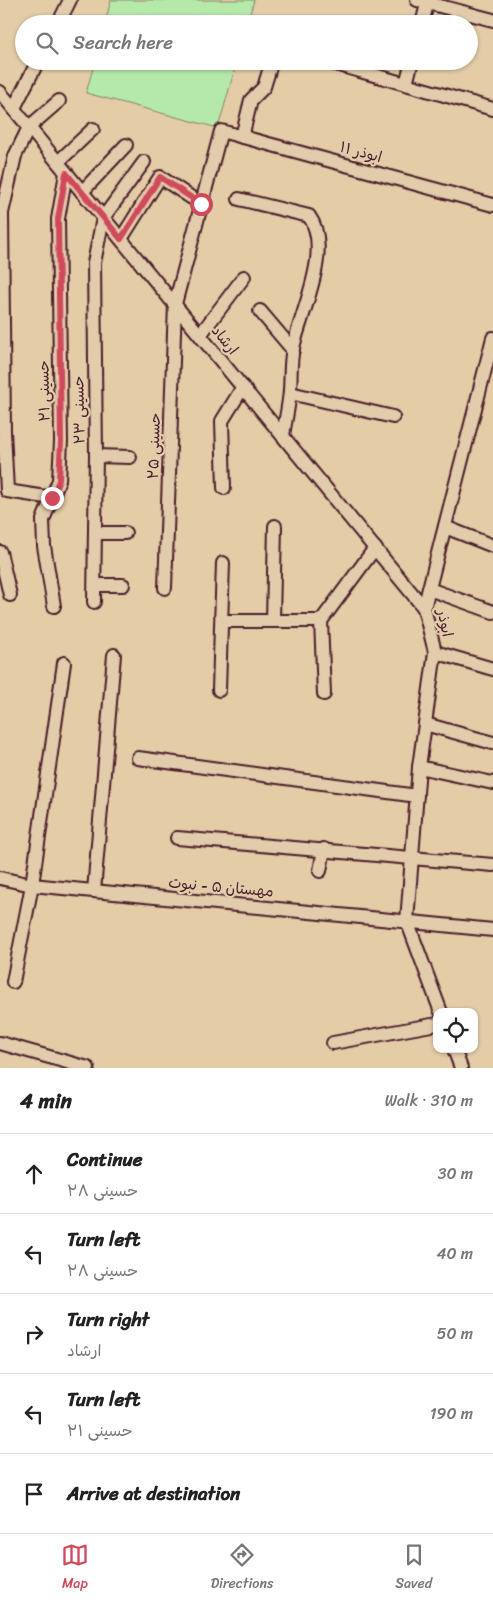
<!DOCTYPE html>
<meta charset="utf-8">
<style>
:root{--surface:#fff;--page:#f6f6f6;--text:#222;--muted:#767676;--line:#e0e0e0;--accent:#d1495b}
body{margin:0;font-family:Sriracha,"Playpen Sans Arabic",sans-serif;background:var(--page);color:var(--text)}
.controls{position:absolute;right:15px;bottom:15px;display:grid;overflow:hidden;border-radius:10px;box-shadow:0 1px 4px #0004}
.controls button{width:45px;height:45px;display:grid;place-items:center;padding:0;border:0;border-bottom:1px solid var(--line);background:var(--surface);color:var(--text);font:25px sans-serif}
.stop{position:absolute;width:15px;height:15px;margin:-11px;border:4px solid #d1495b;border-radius:50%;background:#fff}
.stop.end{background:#d1495b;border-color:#fff;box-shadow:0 1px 5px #0008}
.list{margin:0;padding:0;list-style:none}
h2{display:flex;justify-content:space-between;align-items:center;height:65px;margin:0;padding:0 20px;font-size:21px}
h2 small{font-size:16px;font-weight:400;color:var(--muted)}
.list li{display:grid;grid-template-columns:32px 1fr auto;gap:15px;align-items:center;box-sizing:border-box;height:80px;padding:0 20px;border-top:1px solid var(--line)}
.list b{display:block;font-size:19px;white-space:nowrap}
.list p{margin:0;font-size:16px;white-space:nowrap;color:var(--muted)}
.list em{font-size:16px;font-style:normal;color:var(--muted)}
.icon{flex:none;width:28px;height:28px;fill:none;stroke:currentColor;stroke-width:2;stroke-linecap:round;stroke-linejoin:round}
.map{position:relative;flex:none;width:493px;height:1068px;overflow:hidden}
.search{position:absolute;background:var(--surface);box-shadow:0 1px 4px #0004;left:15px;right:15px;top:15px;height:55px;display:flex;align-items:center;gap:12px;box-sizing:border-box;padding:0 18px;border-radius:28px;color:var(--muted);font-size:19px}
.sheet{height:465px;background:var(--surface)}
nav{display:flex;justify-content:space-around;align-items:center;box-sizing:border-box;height:70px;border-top:1px solid var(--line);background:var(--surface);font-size:14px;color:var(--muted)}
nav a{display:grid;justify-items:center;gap:2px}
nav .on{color:var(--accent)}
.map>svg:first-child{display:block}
</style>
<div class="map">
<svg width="493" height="1068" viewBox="0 0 493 1068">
<rect width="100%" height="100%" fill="#e3cca6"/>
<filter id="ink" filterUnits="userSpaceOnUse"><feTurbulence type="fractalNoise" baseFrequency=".02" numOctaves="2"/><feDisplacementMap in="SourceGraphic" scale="10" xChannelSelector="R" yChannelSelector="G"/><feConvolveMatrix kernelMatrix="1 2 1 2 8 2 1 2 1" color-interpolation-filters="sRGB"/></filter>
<g filter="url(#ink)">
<g fill="#b5e9aa" stroke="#80846a">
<polygon points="111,0 254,0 247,24 105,24"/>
<polygon points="95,61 237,61 218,128 86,93"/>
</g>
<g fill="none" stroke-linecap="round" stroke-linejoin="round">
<g stroke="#4a1f2b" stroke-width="16">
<g id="minor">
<polyline points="417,0 493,20"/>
<polyline points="58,24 70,0"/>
<polyline points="422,24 428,0"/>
<polyline points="325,61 493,109"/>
<polyline points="406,84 412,61"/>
<polyline points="0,92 424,608"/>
<polyline points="14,108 38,61"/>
<polyline points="242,137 251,100 264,87 272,61"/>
<polyline points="58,162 93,129"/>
<polyline points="82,192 126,145"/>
<path d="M239 199 309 216C333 249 301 312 293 348 290 362 291 377 290 390 289 406 285 421 283 436"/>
<polyline points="121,239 160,177 201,204"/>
<polyline points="260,311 293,350"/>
<polyline points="200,335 244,277"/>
<polyline points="290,393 393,417"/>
<polyline points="96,456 130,457"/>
<polyline points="224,488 222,421 243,387"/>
<polyline points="52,498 7,491 4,431 2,213 15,156 29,127 59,101"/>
<polyline points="445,527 493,546"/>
<polyline points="96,533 125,533"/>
<polyline points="0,552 10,595"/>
<polyline points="95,585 123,585"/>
<polyline points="165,588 175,304 221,131 493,205"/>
<polyline points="429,589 493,612"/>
<polyline points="94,602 96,456 94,263 103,218 144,162"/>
<polyline points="54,606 44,546 43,520 59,480 61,441 58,219 66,173"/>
<polyline points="222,621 321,621 375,548"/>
<polyline points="273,621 275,526"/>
<polyline points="321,621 324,694"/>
<polyline points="435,652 493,669"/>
<polyline points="219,690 223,563"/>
<polyline points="425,724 493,743"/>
<polyline points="138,758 417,796"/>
<polyline points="419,767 493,783"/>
<polyline points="177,838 493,865"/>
<polyline points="320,871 324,849"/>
<polyline points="0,878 32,885 493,930"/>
<polyline points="94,891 114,655"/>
<polyline points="13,982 32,885 64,663"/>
<polyline points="441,1012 407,921 419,767 435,652 424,608 493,338"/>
<polyline points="0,1043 88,1068"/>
<polyline points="333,1043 437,1024"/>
<polyline points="454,1049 461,1068"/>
</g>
</g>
<use href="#minor" stroke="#e2ccab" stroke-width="12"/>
</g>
</g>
<g fill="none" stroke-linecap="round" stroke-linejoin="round" filter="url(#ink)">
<polyline stroke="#d1495b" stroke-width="6" points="52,498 59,480 61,441 58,219 66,173 121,239 160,177 201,204"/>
</g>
<g text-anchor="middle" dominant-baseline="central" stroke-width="4.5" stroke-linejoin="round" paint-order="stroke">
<g font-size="15" fill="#4a1f2b" stroke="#e2ccab">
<text transform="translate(361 152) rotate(15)">ابوذر ۱۱</text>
<text transform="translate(225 340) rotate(51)">ارشاد</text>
<text transform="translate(44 391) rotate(-91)">حسینی ۲۱</text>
<text transform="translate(79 410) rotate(-91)">حسینی ۲۳</text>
<text transform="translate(154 446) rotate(-88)">حسینی ۲۵</text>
<text transform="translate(445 623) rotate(78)">ابوذر</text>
<text transform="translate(221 887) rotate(5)">مهستان ۵ - نبوت</text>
</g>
</g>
</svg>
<div class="controls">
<button><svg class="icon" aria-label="locate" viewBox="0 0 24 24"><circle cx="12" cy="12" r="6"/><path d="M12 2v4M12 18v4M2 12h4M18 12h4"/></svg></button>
</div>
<div class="stop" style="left:201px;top:204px"></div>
<div class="stop end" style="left:52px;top:498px"></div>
<div class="search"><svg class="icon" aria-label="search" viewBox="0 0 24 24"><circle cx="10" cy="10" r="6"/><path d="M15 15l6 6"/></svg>Search here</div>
</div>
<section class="sheet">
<h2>4 min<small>Walk · 310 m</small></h2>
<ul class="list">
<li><svg class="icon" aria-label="ahead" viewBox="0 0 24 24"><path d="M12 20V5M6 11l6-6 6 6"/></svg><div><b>Continue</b><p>حسینی ۲۸</p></div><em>30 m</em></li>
<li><svg class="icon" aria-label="left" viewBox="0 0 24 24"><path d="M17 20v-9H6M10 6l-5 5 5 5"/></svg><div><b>Turn left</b><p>حسینی ۲۸</p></div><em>40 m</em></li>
<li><svg class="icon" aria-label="right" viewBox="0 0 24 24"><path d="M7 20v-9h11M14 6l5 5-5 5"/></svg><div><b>Turn right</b><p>ارشاد</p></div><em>50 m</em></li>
<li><svg class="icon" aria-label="left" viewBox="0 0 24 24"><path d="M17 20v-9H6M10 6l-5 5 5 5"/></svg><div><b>Turn left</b><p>حسینی ۲۱</p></div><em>190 m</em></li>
<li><svg class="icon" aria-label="arrive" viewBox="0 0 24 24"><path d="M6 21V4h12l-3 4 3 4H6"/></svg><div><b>Arrive at destination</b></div></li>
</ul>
</section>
<nav>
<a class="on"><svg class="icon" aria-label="map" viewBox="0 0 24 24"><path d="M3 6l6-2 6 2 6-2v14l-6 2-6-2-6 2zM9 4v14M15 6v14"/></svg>Map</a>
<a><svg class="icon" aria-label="directions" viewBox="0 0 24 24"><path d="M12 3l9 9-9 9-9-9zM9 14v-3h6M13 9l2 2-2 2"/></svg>Directions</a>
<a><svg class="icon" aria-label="saved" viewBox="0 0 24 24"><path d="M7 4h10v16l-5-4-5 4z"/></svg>Saved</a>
</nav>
